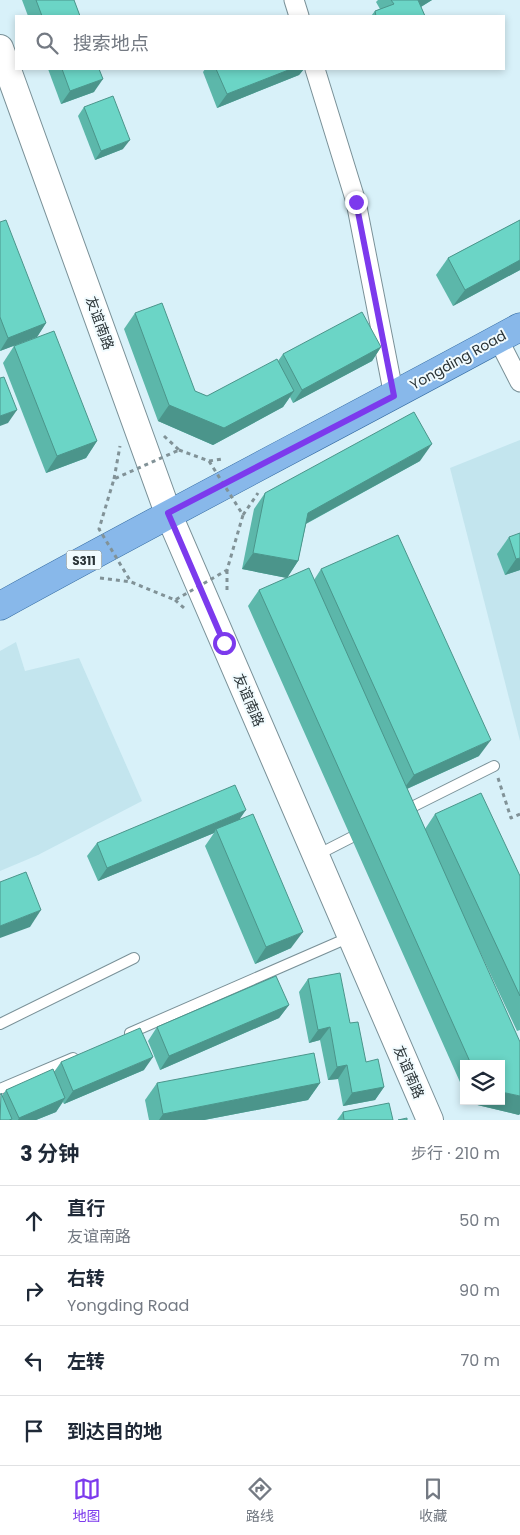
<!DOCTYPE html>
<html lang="zh">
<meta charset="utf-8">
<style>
:root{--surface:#fff;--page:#f2f2f3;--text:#1f2937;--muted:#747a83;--line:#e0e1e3;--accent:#7c3aed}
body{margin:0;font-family:Poppins,"Noto Sans SC",sans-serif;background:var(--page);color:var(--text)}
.controls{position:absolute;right:15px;bottom:15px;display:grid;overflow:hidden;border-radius:0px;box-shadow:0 2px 8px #0003}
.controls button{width:45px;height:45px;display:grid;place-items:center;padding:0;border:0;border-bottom:1px solid var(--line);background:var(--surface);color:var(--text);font:25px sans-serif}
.stop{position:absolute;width:15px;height:15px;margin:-11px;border:4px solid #7c3aed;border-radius:50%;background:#fff}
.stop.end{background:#7c3aed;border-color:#fff;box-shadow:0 1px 5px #0008}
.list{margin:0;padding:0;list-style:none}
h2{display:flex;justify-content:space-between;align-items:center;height:65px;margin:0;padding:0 20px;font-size:21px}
h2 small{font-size:16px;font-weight:400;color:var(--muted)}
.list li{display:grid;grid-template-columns:32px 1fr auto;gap:15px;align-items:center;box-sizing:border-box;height:70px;padding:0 20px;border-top:1px solid var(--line)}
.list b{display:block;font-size:19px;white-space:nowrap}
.list p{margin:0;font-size:16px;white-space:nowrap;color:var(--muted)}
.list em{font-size:16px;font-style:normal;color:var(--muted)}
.icon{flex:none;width:28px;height:28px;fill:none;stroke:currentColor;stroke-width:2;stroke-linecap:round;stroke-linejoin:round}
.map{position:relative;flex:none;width:520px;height:1120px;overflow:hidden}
.search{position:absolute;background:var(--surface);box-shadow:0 2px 8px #0003;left:15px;right:15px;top:15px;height:55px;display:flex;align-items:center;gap:12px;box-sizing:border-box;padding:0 18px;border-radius:0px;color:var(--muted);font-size:19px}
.sheet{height:345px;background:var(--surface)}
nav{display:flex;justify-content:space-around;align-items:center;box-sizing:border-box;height:70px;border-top:1px solid var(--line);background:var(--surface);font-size:14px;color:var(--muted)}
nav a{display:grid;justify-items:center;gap:2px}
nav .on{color:var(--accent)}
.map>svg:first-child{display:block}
</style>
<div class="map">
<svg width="520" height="1120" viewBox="0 0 520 1120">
<rect width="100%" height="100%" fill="#d8f1f9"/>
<g fill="#c3e5ee">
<polygon points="520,440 520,741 450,468"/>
<polygon points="16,642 25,671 79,658 142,801 38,855 0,871 0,651"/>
</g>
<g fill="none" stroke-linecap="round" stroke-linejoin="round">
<g stroke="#7a9198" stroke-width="12">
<g id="lane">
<polyline points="404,811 494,766"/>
<polyline points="317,855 362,832"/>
<polyline points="0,1024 134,958"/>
<polyline points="130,1033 350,937"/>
<polyline points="0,1089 73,1058"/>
</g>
</g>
<g stroke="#7a9198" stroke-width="21">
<g id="street">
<polyline points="294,0 299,16"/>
<polyline points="315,69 356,202 394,396"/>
<polyline points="498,339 520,382"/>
</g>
</g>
<g stroke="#7a9198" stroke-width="28">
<polyline id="secondary" points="0,48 168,513 430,1120"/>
</g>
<g stroke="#346ba2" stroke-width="29">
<path id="primary" d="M0 606C172 511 347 421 520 327"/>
</g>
<g stroke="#819297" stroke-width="3" stroke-dasharray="4 4" stroke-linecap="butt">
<polyline points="164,436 179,450"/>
<polyline points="209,461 222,459"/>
<polyline points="114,479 120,446"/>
<polyline points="243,515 258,493"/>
<polyline points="100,578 131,582"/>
<polyline points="227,590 227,570"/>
<polyline points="175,600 184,608"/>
<polyline points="498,778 511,818 520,814"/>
</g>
<use href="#lane" stroke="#fff" stroke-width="10"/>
<use href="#street" stroke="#fff" stroke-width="19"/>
<use href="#secondary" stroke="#fff" stroke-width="26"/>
<use href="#primary" stroke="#88b8ea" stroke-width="28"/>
<polygon stroke="#819297" stroke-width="3" stroke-dasharray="4 4" stroke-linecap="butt" points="179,450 209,461 243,515 227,570 175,600 131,582 99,529 114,479"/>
</g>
<g fill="#5cb7aa">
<polygon points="22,0 74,0 80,16 28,16"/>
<polygon points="378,0 432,0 421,7 425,16 371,16 375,11 380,9 376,2"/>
<polygon points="48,69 99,69 94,92 61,104"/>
<polygon points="205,69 304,69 299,75 217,108 203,72"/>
<polygon points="84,107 123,149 95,160 78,116"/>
<polygon points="520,220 520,270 453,306 436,275 448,258"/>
<polygon points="0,222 46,323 37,337 0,351"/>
<polygon points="135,313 195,391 207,396 278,361 283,354 381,347 372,361 293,403 290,397 283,407 213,445 158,421 124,329"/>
<polygon points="14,346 97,441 86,458 46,473 3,363"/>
<polygon points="420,461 306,524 298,561 287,578 242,569 254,509 265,493"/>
<polygon points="509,537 520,570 505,575 497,554"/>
<polygon points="321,569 479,756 407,789 425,829 435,814 520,876 520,1030 517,1031 474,939 519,1115 469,1103 468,1101 501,1101 501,1064 464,1064 464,1091 248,606 259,590 314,580"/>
<polygon points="239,820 291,948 255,964 205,846 214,833 98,881 87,856 97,843"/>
<polygon points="308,979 350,1023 366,1062 384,1087 375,1100 343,1106 338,1079 328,1080 320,1040 309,1043 299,992"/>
<polygon points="289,1005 279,1018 160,1070 148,1041 157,1027"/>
<polygon points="61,1062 144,1070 64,1104 63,1102 56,1112 36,1120 0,1120 2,1096 6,1090 54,1072"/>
<polygon points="157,1083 320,1083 308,1100 204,1120 149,1120 145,1100"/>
<polygon points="343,1112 393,1120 337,1120"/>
</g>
<g fill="#4b958b">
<polygon points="419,0 432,0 409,14"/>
<polygon points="291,69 304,69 299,75 217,108 227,94"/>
<polygon points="103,79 94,92 61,104 70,91"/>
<polygon points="130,140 123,149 95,160 101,151"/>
<polygon points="520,260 520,270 453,306 465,290"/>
<polygon points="46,323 37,337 0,351 8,338"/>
<polygon points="381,347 372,361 293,403 302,390"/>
<polygon points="294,391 283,407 213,445 158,421 169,405"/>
<polygon points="17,410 8,423 0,426 0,416"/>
<polygon points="97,441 86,458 46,473 57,456"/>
<polygon points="432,444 420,461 296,529 308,513"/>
<polygon points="253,553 298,561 287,578 242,569"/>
<polygon points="520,558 520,570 505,575 516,559"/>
<polygon points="491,740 479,756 402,791 414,775"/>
<polygon points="246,810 237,823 216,829 214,833 98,881 107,868"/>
<polygon points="41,910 30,927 0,938 0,926"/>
<polygon points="303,932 291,948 255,964 266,947"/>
<polygon points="289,1005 279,1018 160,1070 169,1056"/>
<polygon points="330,1027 320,1040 309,1043 318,1030"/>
<polygon points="153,1057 144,1070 64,1104 73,1091"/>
<polygon points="347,1065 338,1079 328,1080 337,1067"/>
<polygon points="320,1083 308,1100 204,1120 159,1120 163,1114"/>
<polygon points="384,1087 375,1100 343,1106 352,1093"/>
<polygon points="501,1092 520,1096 520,1114 519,1115 469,1103 471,1101 501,1101"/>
<polygon points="65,1098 56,1112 36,1120 18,1120 19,1118"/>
</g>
<g fill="#6bd5c6" stroke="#4b958b">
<polygon points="36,0 74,0 80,16 42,16"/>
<polygon points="391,0 419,0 418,0 425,16 376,16 375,11 394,4"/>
<polygon points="62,69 99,69 103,79 70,91"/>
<polygon points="216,69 291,69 227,94"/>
<polygon points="113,96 130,140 101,151 84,107"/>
<polygon points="6,220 46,323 8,338 0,317 0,222"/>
<polygon points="520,220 520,260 465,290 448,258"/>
<polygon points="162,303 195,391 207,396 277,359 294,391 224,428 169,405 135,313"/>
<polygon points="362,312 381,347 302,390 283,354"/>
<polygon points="54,331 97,441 57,456 14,346"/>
<polygon points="4,377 17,410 0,416 0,378"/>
<polygon points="414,412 432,444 308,513 298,561 253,553 265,493"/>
<polygon points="520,533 520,558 516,559 509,537"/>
<polygon points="398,535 491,740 414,775 321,569"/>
<polygon points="309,568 520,1042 520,1096 501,1092 501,1064 471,1064 259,590"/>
<polygon points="235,785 246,810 107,868 97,843"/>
<polygon points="481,793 520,876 520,996 435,814"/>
<polygon points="253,814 303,932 266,947 216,829"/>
<polygon points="26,872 41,910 0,926 0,882"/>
<polygon points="340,973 350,1023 358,1022 366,1062 378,1059 384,1087 352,1093 347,1065 337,1067 330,1027 318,1030 308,979"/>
<polygon points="276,976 289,1005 169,1056 157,1027"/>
<polygon points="140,1028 153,1057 73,1091 61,1062"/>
<polygon points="314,1053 320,1083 163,1114 157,1083"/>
<polygon points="53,1069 65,1098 19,1118 6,1090"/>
<polygon points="1,1093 12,1119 9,1120 0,1120"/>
<polygon points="389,1103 393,1120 344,1120 343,1112"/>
<polygon points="407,1118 407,1120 398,1120"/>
</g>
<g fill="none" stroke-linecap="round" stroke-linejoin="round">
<polyline stroke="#7c3aed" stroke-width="6" points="224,643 168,513 394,396 356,202"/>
</g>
<g text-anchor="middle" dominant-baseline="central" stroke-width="4" stroke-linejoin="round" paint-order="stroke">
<rect fill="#f1fbfe" stroke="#667073" stroke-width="1" x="66.5" y="550.5" width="35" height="19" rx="4"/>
<g font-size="12" font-weight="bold" fill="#2b3437">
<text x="84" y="560">S311</text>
</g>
<g font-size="14" fill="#2b3437" stroke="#f1fbfe">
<text transform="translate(100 323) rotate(70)">友谊南路</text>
<text transform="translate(458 360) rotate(-29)">Yongding Road</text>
<text transform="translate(249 700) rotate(67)">友谊南路</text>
<text transform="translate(409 1072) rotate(67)">友谊南路</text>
</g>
</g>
</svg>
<div class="controls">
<button><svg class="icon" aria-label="layers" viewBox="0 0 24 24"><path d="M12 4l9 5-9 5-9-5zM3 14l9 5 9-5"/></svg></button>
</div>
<div class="stop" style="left:224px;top:643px"></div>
<div class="stop end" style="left:356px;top:202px"></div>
<div class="search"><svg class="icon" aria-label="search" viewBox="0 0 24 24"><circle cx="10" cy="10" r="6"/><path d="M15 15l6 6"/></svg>搜索地点</div>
</div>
<section class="sheet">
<h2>3 分钟<small>步行 · 210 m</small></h2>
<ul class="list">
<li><svg class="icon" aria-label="ahead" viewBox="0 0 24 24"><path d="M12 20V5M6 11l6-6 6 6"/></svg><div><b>直行</b><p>友谊南路</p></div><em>50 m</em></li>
<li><svg class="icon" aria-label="right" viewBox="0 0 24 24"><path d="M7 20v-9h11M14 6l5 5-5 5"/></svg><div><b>右转</b><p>Yongding Road</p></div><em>90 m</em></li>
<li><svg class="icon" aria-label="left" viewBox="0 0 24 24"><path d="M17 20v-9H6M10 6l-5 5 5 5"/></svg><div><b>左转</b></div><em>70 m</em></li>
<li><svg class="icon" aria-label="arrive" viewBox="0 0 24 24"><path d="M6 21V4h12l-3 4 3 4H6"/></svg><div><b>到达目的地</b></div></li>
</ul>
</section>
<nav>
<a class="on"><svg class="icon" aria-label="map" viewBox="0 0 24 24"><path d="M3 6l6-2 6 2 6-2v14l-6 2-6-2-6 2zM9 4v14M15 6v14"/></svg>地图</a>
<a><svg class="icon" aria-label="directions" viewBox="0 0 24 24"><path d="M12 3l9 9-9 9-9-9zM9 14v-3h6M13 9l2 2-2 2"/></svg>路线</a>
<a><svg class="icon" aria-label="saved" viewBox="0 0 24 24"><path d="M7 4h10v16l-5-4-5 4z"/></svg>收藏</a>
</nav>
